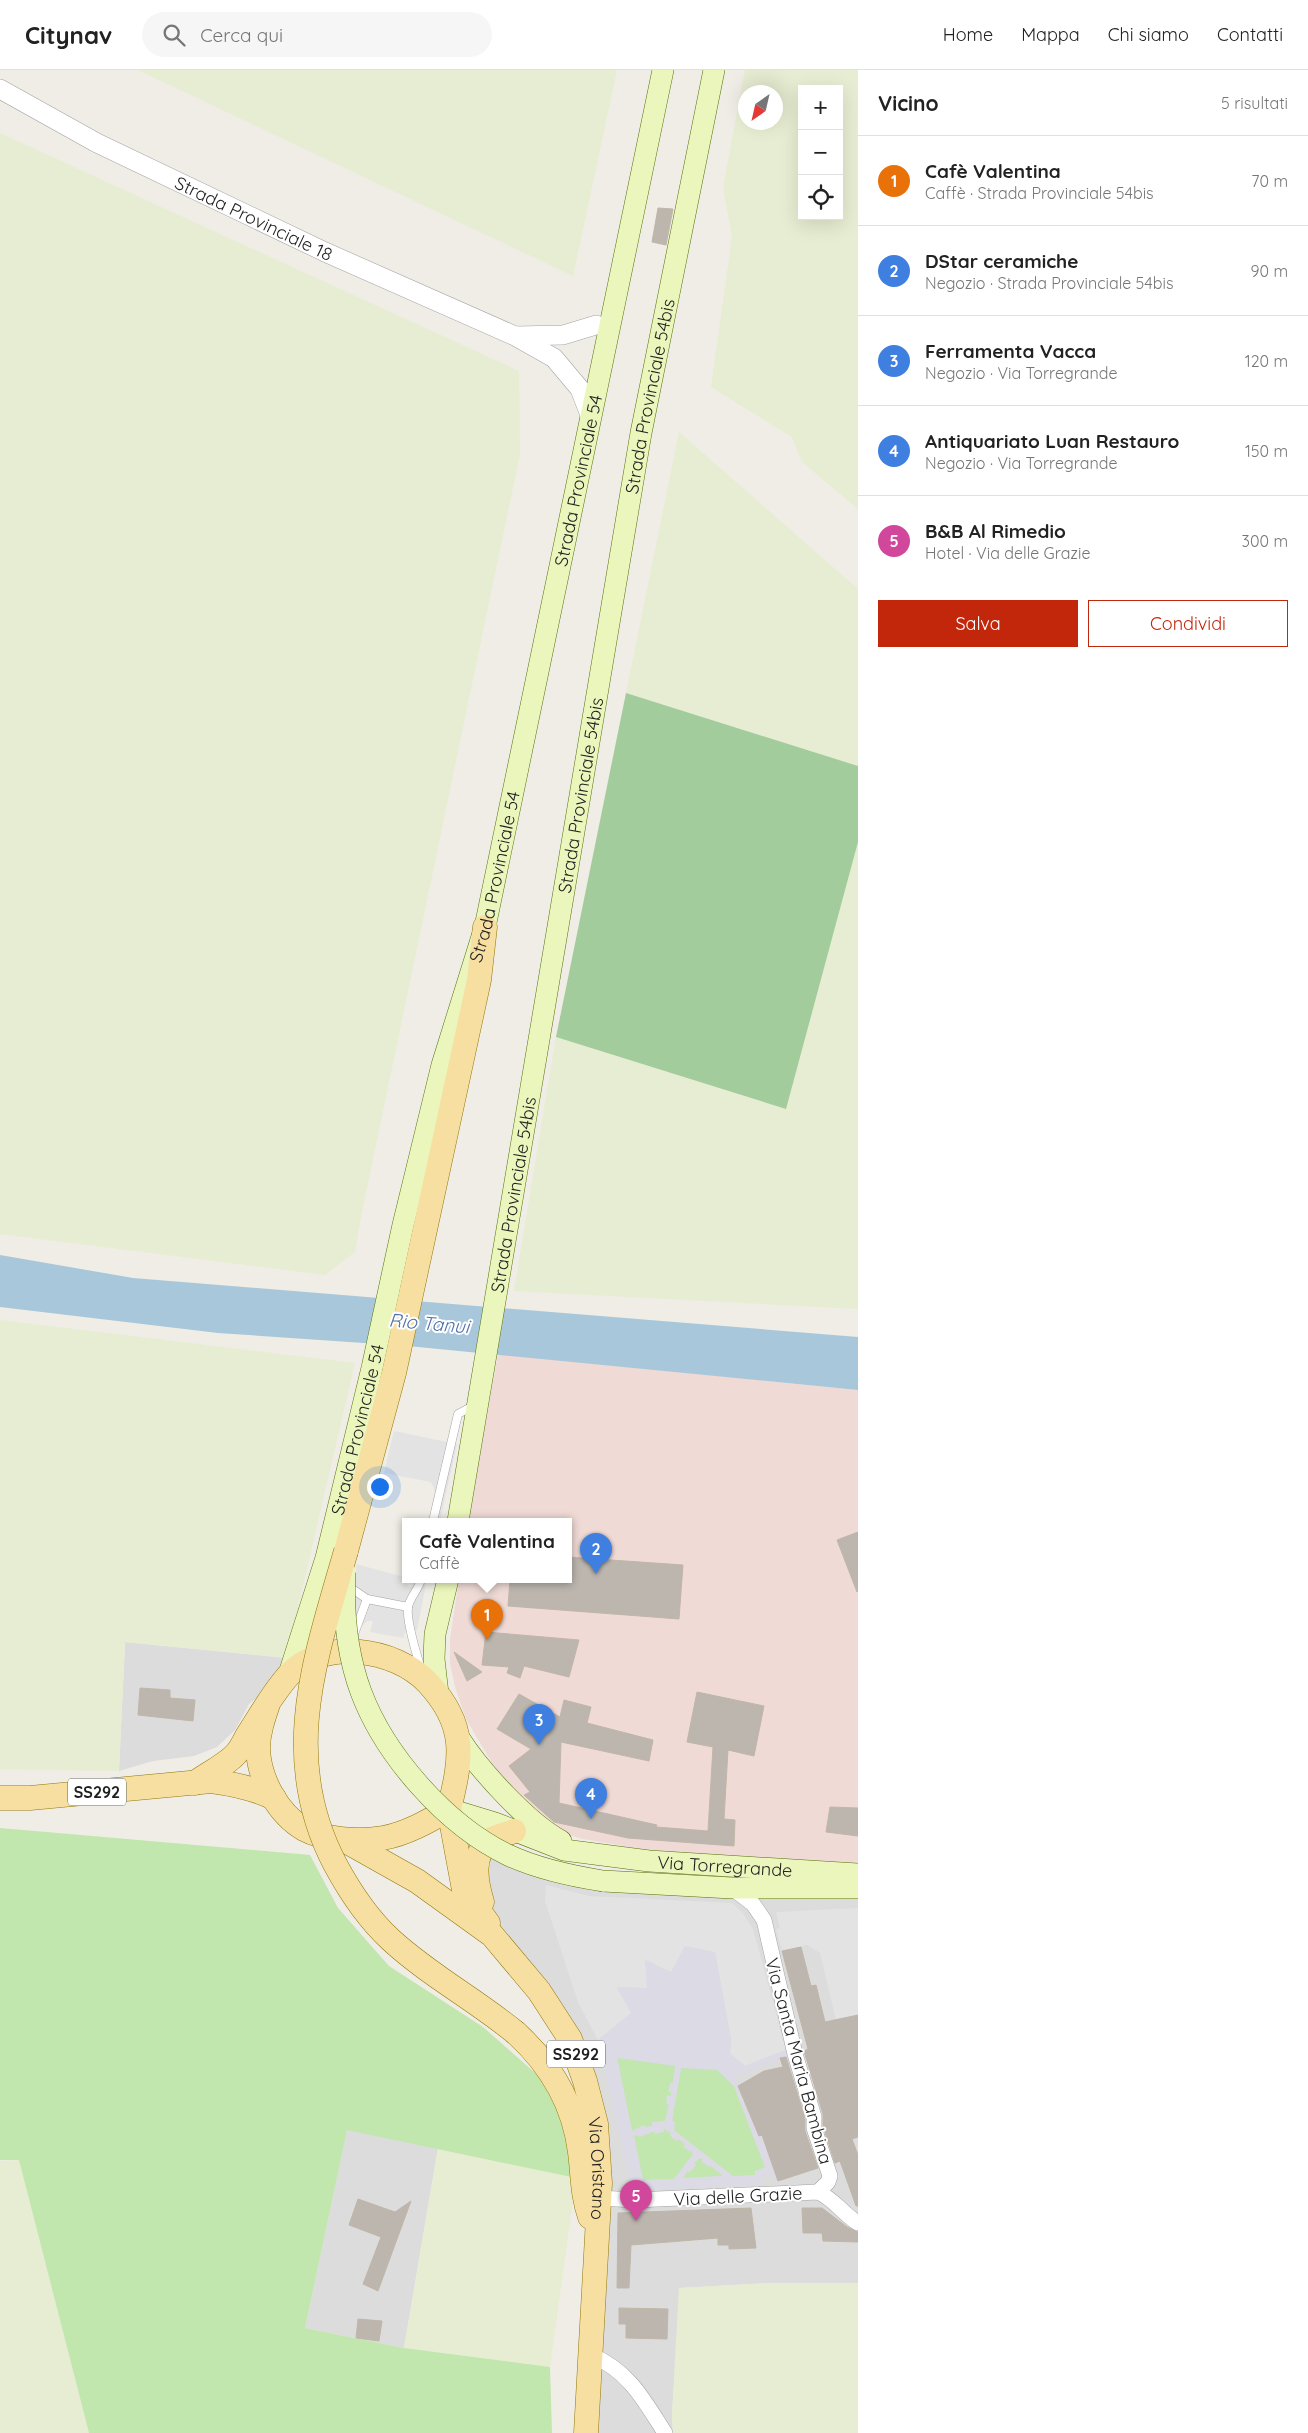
<!DOCTYPE html>
<html lang="it">
<meta charset="utf-8">
<style>
:root{--surface:#fff;--page:#f6f6f6;--text:#222;--muted:#767676;--line:#e0e0e0;--accent:#c2260b}
body{margin:0;font-family:Quicksand,sans-serif;background:var(--page);color:var(--text)}
.controls{position:absolute;right:15px;top:15px;display:grid;overflow:hidden;border-radius:0px;box-shadow:0 5px 20px #0002}
.controls button{width:45px;height:45px;display:grid;place-items:center;padding:0;border:0;border-bottom:1px solid var(--line);background:var(--surface);color:var(--text);font:25px sans-serif}
.compass{position:absolute;left:738px;top:15px;width:45px;height:45px;border-radius:50%;background:var(--surface);box-shadow:0 5px 20px #0002;rotate:214deg}
.you{position:absolute;left:379px;top:1416px;width:18px;height:18px;margin:-12px;border:4px solid #fff;border-radius:50%;background:#1a73e8;box-shadow:0 0 0 8px #1a73e833}
.badge{display:grid;place-items:center;width:32px;height:32px;border-radius:50%;background:var(--accent);color:#fff;font-size:16px;font-weight:700}
.pin{position:absolute;translate:-50% -41px;filter:drop-shadow(0 1px 2px #0008)}
.pin::after{content:'';position:absolute;top:26px;width:18px;height:15px;background:inherit;clip-path:polygon(0 0,100% 0,50% 100%)}
.popup{position:absolute;left:402px;top:1448px;width:170px;height:65px;box-sizing:border-box;display:grid;place-content:center;border-radius:0px;background:var(--surface);filter:drop-shadow(0 1px 4px #0005);font-size:16px;white-space:nowrap;color:var(--muted)}
.popup b{font-size:19px;color:var(--text)}
.popup::after{content:'';position:absolute;left:50%;top:100%;margin-left:-10px;border:10px solid transparent;border-top-color:var(--surface)}
.list{margin:0;padding:0;list-style:none}
h2{display:flex;justify-content:space-between;align-items:center;height:65px;margin:0;padding:0 20px;font-size:21px}
h2 small{font-size:16px;font-weight:400;color:var(--muted)}
.list li{display:grid;grid-template-columns:32px 1fr auto;gap:15px;align-items:center;box-sizing:border-box;height:90px;padding:0 20px;border-top:1px solid var(--line)}
.list b{display:block;font-size:19px;white-space:nowrap}
.list p{margin:0;font-size:16px;white-space:nowrap;color:var(--muted)}
.list em{font-size:16px;font-style:normal;color:var(--muted)}
.actions{display:flex;gap:10px;padding:15px 20px}
.actions a{flex:1;padding:11px 0;border:1px solid var(--accent);border-radius:0px;text-align:center;font-size:18px;color:var(--accent)}
.actions .main{background:var(--accent);color:#fff}
.icon{flex:none;width:28px;height:28px;fill:none;stroke:currentColor;stroke-width:2;stroke-linecap:round;stroke-linejoin:round}
.map{position:relative;flex:none;width:858px;height:2363px;overflow:hidden}
header{display:flex;align-items:center;gap:30px;box-sizing:border-box;height:70px;padding:0 25px;background:var(--surface);border-bottom:1px solid var(--line)}
header strong{font-size:24px}
nav{display:flex;gap:28px;margin-inline-start:auto;font-size:18px}
.search{width:350px;height:45px;background:var(--page);display:flex;align-items:center;gap:12px;box-sizing:border-box;padding:0 18px;border-radius:28px;color:var(--muted);font-size:19px}
main{display:flex}
aside{flex:1;background:var(--surface)}
.map>svg:first-child{display:block}
</style>
<header>
<strong>Citynav</strong>
<div class="search"><svg class="icon" aria-label="search" viewBox="0 0 24 24"><circle cx="10" cy="10" r="6"/><path d="M15 15l6 6"/></svg>Cerca qui</div>
<nav><a>Home</a><a>Mappa</a><a>Chi siamo</a><a>Contatti</a></nav>
</header>
<main>
<div class="map">
<svg width="858" height="2363" viewBox="0 0 858 2363">
<rect width="100%" height="100%" fill="#efede5"/>
<g fill="#dddcdc">
<polygon points="125,1572 286,1588 265,1621 249,1634 235,1660 217,1677 194,1686 153,1691 119,1701"/>
<polygon points="484,1777 557,1803 858,1818 858,2213 770,2213 680,2218 672,2345 673,2363 579,2363 586,2286 585,2011 492,1865"/>
<polygon points="347,2059 438,2078 404,2278 305,2258"/>
</g>
<polygon fill="#efdad5" points="498,1284 858,1320 858,1794 663,1783 583,1769 561,1763 542,1751 499,1705 466,1649 455,1617 450,1593 450,1569 459,1509 568,1509 568,1451 468,1451"/>
<g fill="#e7edd2" fill-rule="evenodd">
<polygon points="138,0 617,0 573,206"/>
<path d="M745 0H858V439L802 392 792 367 711 317 732 167 723 117ZM802 19H839V146H802ZM746 22H776V52H746Z"/>
<polygon points="0,63 519,301 520,384 362,1142 355,1182 325,1205 0,1164"/>
<polygon points="679,362 858,519 858,696 626,623"/>
<polygon points="858,772 858,1239 514,1221 556,967 786,1038"/>
<polygon points="0,1250 355,1293 286,1588 125,1572 119,1701 0,1699"/>
<polygon points="438,2078 576,2108 550,2297 404,2278"/>
<polygon points="19,2090 89,2363 0,2363 0,2091"/>
<polygon points="770,2213 858,2213 858,2363 673,2363 672,2345 679,2218"/>
</g>
<g fill="#c1e6ae">
<polygon points="0,1758 310,1785 338,1838 389,1896 483,1957 551,2017 562,2042 576,2108 347,2060 305,2258 404,2278 550,2297 552,2363 89,2363 19,2090 0,2090"/>
<polygon points="617,1987 676,1996 673,2013 668,2022 671,2022 671,2026 667,2026 669,2035 665,2051 652,2053 652,2056 645,2058 644,2055 632,2061"/>
<polygon points="681,1998 717,1999 734,2016 765,2097 755,2105 734,2107 674,2060 672,2051"/>
<polygon points="664,2059 671,2063 676,2071 678,2069 685,2074 684,2077 692,2080 693,2084 674,2109 643,2110 634,2066 639,2065 640,2067 655,2061 655,2064 663,2062"/>
<polygon points="700,2088 703,2089 702,2091 710,2095 723,2106 682,2108 688,2101 690,2102 696,2095 693,2094"/>
</g>
<polygon fill="#a3cc9c" points="626,623 858,696 858,772 786,1039 556,967"/>
<g fill="#e3e3e3">
<polygon points="394,1361 457,1374 440,1451 429,1451 435,1421 431,1412 384,1403"/>
<polygon points="356,1494 404,1507 408,1517 414,1517 416,1509 427,1509 417,1560 405,1562 403,1568 370,1562 373,1551 367,1551 363,1555 356,1551"/>
<polygon points="546,1815 589,1826 732,1833 743,1843 753,1859 786,1980 745,1996 730,1984 731,1969 715,1882 671,1902 645,1890 648,1918 617,1918 632,1943 598,1970 578,1932 545,1831"/>
<polygon points="858,1838 858,1959 839,1963 820,1883 807,1875 782,1881 776,1859 780,1858 776,1842"/>
</g>
<path fill="#dbdae5" fill-rule="evenodd" d="M685 1876 715 1882 731 1969 730 1984 745 1996 786 1980 789 1986 734 2005 759 2066 762 2065 778 2111 774 2112 771 2102 762 2105 764 2114 633 2121 598 1970 631 1943 617 1917 647 1918 645 1890 671 1902ZM617 1988 675 1996 673 2012 670 2013 668 2022H671V2026L667 2025 666 2034 669 2035 665 2051 652 2052V2056L645 2057 644 2055 632 2061ZM681 1998 717 2000 734 2016 765 2097 755 2101V2105L733 2106 674 2061 675 2052 672 2050ZM664 2059 671 2063 670 2066 676 2071 678 2069 685 2074 684 2077 690 2082 692 2080 693 2084 674 2109 643 2110 634 2066 638 2065 639 2067 654 2061 655 2064 663 2062ZM700 2088 703 2089 702 2092 709 2097 710 2095 723 2106 683 2108 688 2101 690 2102 696 2095 694 2093 697 2089Z"/>
<polygon fill="#a8c7da" points="0,1185 133,1208 858,1267 858,1320 408,1276 218,1263 0,1237"/>
<g fill="#bcb6af" stroke="#c0b6a8">
<polygon points="658,138 673,139 666,175 652,172"/>
<polygon points="858,1462 858,1521 857,1522 837,1470"/>
<polygon points="568,1487 683,1495 679,1549 508,1536 510,1509 568,1509"/>
<polygon points="486,1562 579,1570 569,1607 524,1596 520,1608 507,1603 509,1597 482,1595"/>
<polygon points="454,1582 482,1602 467,1611"/>
<polygon points="140,1618 170,1620 170,1628 195,1630 193,1651 138,1645"/>
<polygon points="697,1622 764,1636 754,1686 728,1680 724,1749 735,1750 734,1776 628,1768 554,1752 524,1725 530,1722 509,1696 531,1679 497,1659 519,1624 560,1647 564,1630 591,1637 587,1653 653,1670 649,1691 561,1672 559,1733 657,1755 656,1757 708,1761 713,1677 687,1672"/>
<polygon points="830,1737 858,1738 858,1766 826,1762"/>
<polygon points="801,1877 811,1916 816,1915 825,1952 858,1945 858,2067 852,2069 858,2085 858,2136 856,2136 840,2091 835,2093 823,2056 823,2044 804,1981 808,1979 782,1881"/>
<polygon points="786,1987 805,2048 805,2061 818,2098 778,2111 762,2065 759,2066 738,2016 764,2001 783,1997 780,1988"/>
<polygon points="358,2129 395,2142 411,2131 378,2221 363,2214 381,2167 349,2155"/>
<polygon points="751,2138 756,2178 729,2179 729,2175 718,2175 718,2168 631,2175 629,2218 617,2218 618,2143"/>
<polygon points="802,2138 822,2138 847,2157 858,2162 858,2172 823,2171 822,2163 803,2163"/>
<polygon points="619,2238 668,2239 667,2269 626,2268 626,2254 619,2254"/>
<polygon points="358,2249 382,2251 379,2271 356,2268"/>
</g>
<g fill="none" stroke-linecap="round" stroke-linejoin="round">
<g stroke="#a3a3a3" stroke-width="9">
<g id="service">
<polyline points="433,1451 458,1344 475,1335"/>
<path d="M421 1509C419 1519 410 1527 408 1537 406 1550 417 1586 421 1599"/>
<polyline points="348,1516 367,1529 408,1537"/>
<polyline points="353,1567 367,1529"/>
</g>
</g>
<g stroke="#a3a3a3" stroke-width="16">
<g id="minor">
<polyline points="732,1818 753,1834 764,1850 795,1984 814,2047 814,2058 830,2106 828,2112 818,2122"/>
<path d="M599 2128 635 2130 818 2122C834 2129 843 2144 858 2153"/>
<path d="M591 2285C629 2301 644 2330 665 2363"/>
</g>
</g>
<g stroke="#a3a3a3" stroke-width="20">
<g id="tertiary">
<path id="s1" d="M0 19 97 73 325 182 515 266 554 288 580 319 590 345"/>
<polyline points="516,266 563,265 596,255"/>
</g>
</g>
<g stroke="#57700b" stroke-width="22">
<g id="secondary">
<path id="s2" d="M458 1451 641 363 714 0"/>
<path id="s3" d="M289 1604 326 1488 372 1298 403 1155 442 995 485 857 663 0"/>
<polyline points="438,1624 434,1589 435,1564 448,1509"/>
<path d="M459 1668C480 1701 528 1753 561 1771"/>
<path id="s4" d="M449 1739 495 1753 564 1780 649 1791 858 1804"/>
<polyline points="603,1811 732,1818 858,1818"/>
</g>
</g>
<g stroke="#917808" stroke-width="25">
<g id="primary">
<polyline points="346,1481 394,1303 479,910 485,857"/>
<path d="M195 1713C207 1704 224 1696 235 1685 240 1680 244 1672 247 1666 260 1646 272 1624 288 1606 322 1567 395 1578 428 1613 467 1655 462 1687 449 1739 429 1751 406 1764 383 1768 361 1772 324 1770 304 1759 278 1744 259 1709 258 1679 258 1663 263 1649 268 1634"/>
<path d="M0 1728H30L211 1711C234 1714 254 1718 274 1728"/>
<polyline points="449,1739 464,1820 488,1853"/>
<path id="s5" d="M344 1770 417 1811 492 1865 539 1921 570 1969 585 2011 596 2054 600 2113 586 2363"/>
<path d="M482 1832C476 1812 470 1783 492 1769 498 1766 507 1764 514 1761"/>
<path d="M516 1963C551 1995 574 2034 580 2082 583 2105 582 2124 590 2147"/>
</g>
</g>
<use href="#service" stroke="#fff" stroke-width="8"/>
<use href="#minor" stroke="#fff" stroke-width="15"/>
<use href="#tertiary" stroke="#fff" stroke-width="19"/>
<use href="#secondary" stroke="#ebf6bc" stroke-width="21"/>
<use href="#primary" stroke="#f7dfa2" stroke-width="24"/>
<g stroke="#57700b" stroke-width="22" stroke-linecap="butt">
<path id="secondary-bridge" d="M345 1502C343 1542 347 1584 361 1622 385 1686 446 1755 508 1785 538 1799 571 1806 603 1811"/>
</g>
<g stroke="#917808" stroke-width="25" stroke-linecap="butt">
<path id="primary-bridge" d="M346 1481C315 1589 279 1687 335 1794 350 1822 367 1848 391 1870 429 1905 476 1930 516 1963"/>
</g>
<use href="#secondary-bridge" stroke="#ebf6bc" stroke-width="21"/>
<use href="#primary-bridge" stroke="#f7dfa2" stroke-width="24"/>
</g>
<g text-anchor="middle" dominant-baseline="central" stroke-width="4" stroke-linejoin="round" paint-order="stroke">
<g fill="#fff" stroke="#626262" stroke-width="1">
<rect x="68" y="1708.5" width="58" height="27" rx="4"/>
<rect x="547" y="1970.5" width="58" height="27" rx="4"/>
</g>
<g font-size="16" font-weight="bold" fill="#1f1f1f">
<text x="97" y="1722">SS292</text>
<text x="576" y="1984">SS292</text>
</g>
<g font-size="18" fill="#1f1f1f" stroke="#fff">
<text stroke="none"><textPath href="#s1" startOffset="285">Strada Provinciale 18</textPath></text>
<text stroke="none"><textPath href="#s2" startOffset="1141">Strada Provinciale 54bis</textPath></text>
<text stroke="none"><textPath href="#s3" startOffset="1229">Strada Provinciale 54</textPath></text>
<text stroke="none"><textPath href="#s2" startOffset="736">Strada Provinciale 54bis</textPath></text>
<text stroke="none"><textPath href="#s3" startOffset="824">Strada Provinciale 54</textPath></text>
<text stroke="none"><textPath href="#s2" startOffset="331">Strada Provinciale 54bis</textPath></text>
<text stroke="none"><textPath href="#s3" startOffset="254">Strada Provinciale 54</textPath></text>
<text stroke="none"><textPath href="#s4" startOffset="284">Via Torregrande</textPath></text>
<text transform="translate(799 1991) rotate(75)">Via Santa Maria Bambina</text>
<text stroke="none"><textPath href="#s5" startOffset="440">Via Oristano</textPath></text>
<text transform="translate(738 2126) rotate(-3)">Via delle Grazie</text>
</g>
<g font-size="19" font-style="italic" fill="#506fa9" stroke="#fff">
<text transform="translate(429 1253) rotate(5)">Rio Tanui</text>
</g>
</g>
</svg>
<div class="controls">
<button>+</button>
<button>−</button>
<button><svg class="icon" aria-label="locate" viewBox="0 0 24 24"><circle cx="12" cy="12" r="6"/><path d="M12 2v4M12 18v4M2 12h4M18 12h4"/></svg></button>
</div>
<svg class="compass" viewBox="-18 -18 36 36"><path d="M0-13l5 13h-10z" fill="#e53935"/><path d="M0 13l5-13h-10z" fill="#767676"/></svg>
<div class="you"></div>
<div class="pin badge" style="left:487px;top:1570px;background:#e8710a">1</div>
<div class="popup"><b>Cafè Valentina</b>Caffè</div>
<div class="pin badge" style="left:596px;top:1504px;background:#3f7fe0">2</div>
<div class="pin badge" style="left:539px;top:1675px;background:#3f7fe0">3</div>
<div class="pin badge" style="left:591px;top:1749px;background:#3f7fe0">4</div>
<div class="pin badge" style="left:636px;top:2151px;background:#d1479c">5</div>
</div>
<aside>
<h2>Vicino<small>5 risultati</small></h2>
<ul class="list">
<li><span class="badge" style="background:#e8710a">1</span><div><b>Cafè Valentina</b><p>Caffè · Strada Provinciale 54bis</p></div><em>70 m</em></li>
<li><span class="badge" style="background:#3f7fe0">2</span><div><b>DStar ceramiche</b><p>Negozio · Strada Provinciale 54bis</p></div><em>90 m</em></li>
<li><span class="badge" style="background:#3f7fe0">3</span><div><b>Ferramenta Vacca</b><p>Negozio · Via Torregrande</p></div><em>120 m</em></li>
<li><span class="badge" style="background:#3f7fe0">4</span><div><b>Antiquariato Luan Restauro</b><p>Negozio · Via Torregrande</p></div><em>150 m</em></li>
<li><span class="badge" style="background:#d1479c">5</span><div><b>B&amp;B Al Rimedio</b><p>Hotel · Via delle Grazie</p></div><em>300 m</em></li>
</ul>
<div class="actions"><a class="main">Salva</a><a>Condividi</a></div>
</aside>
</main>
